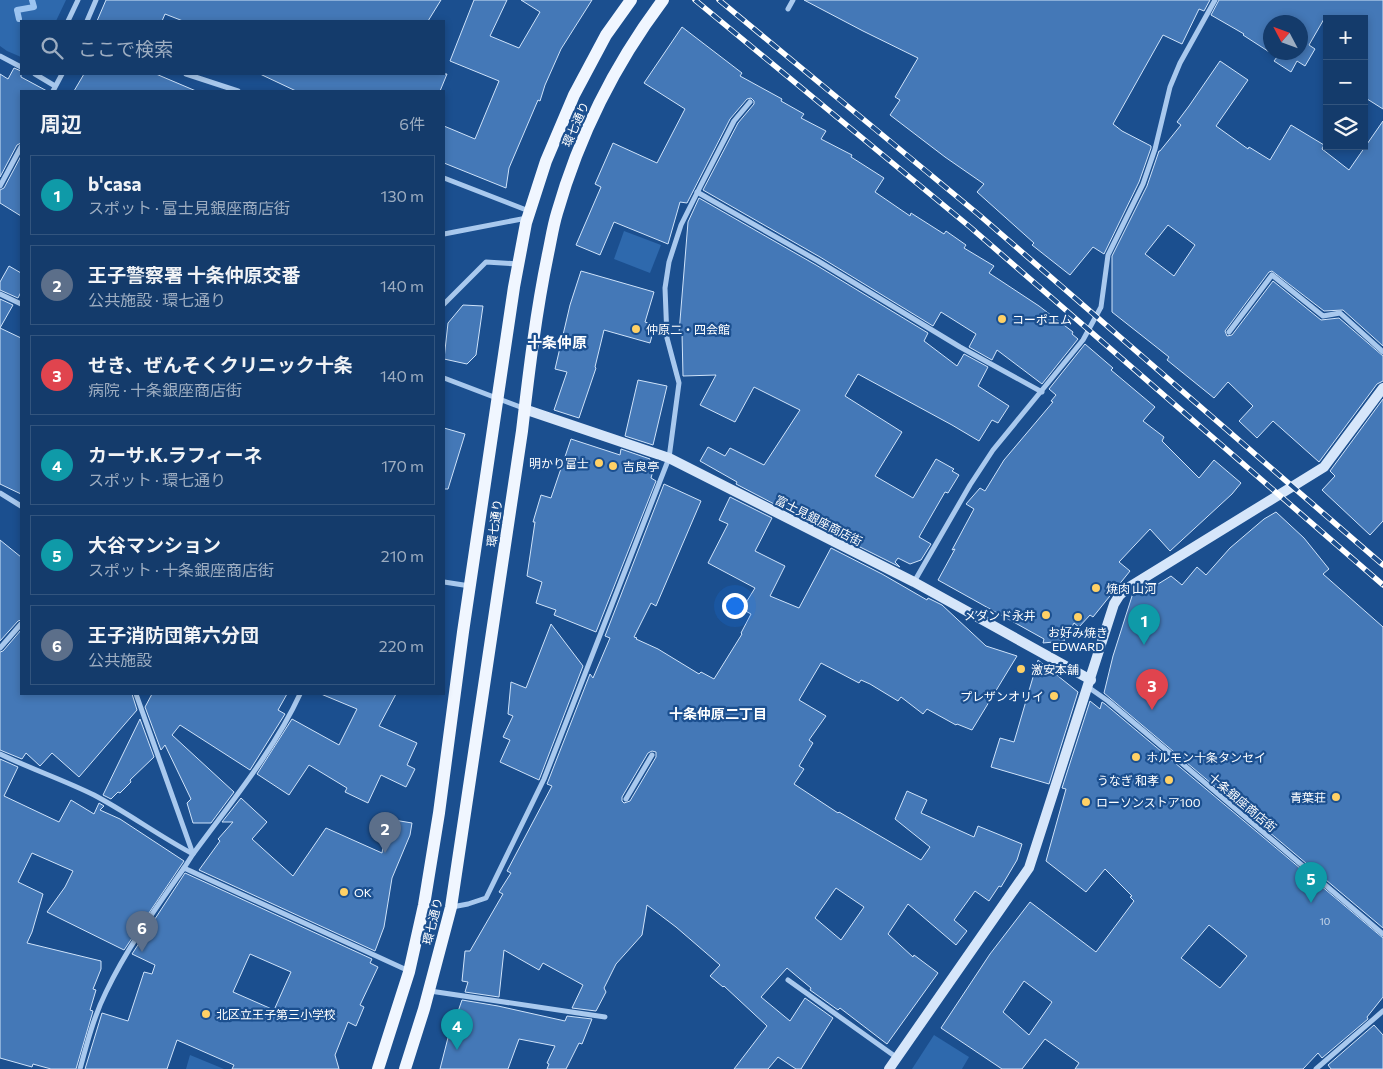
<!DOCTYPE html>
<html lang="ja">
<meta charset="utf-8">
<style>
:root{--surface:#143b6b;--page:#1d4271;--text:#f1f3f6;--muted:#9dadc1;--line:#33557e;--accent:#e797bd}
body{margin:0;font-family:Commissioner,"Noto Sans JP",sans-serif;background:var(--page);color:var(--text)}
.controls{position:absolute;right:15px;top:15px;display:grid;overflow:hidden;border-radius:0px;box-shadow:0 2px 8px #0003}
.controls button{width:45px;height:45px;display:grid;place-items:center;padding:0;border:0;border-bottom:1px solid var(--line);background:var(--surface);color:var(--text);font:25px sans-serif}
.compass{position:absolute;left:1263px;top:15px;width:45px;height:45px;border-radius:50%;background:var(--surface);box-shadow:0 2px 8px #0003;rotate:311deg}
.you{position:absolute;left:734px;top:605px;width:18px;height:18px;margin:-12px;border:4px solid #fff;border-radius:50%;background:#1a73e8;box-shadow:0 0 0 8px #1a73e833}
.badge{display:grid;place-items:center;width:32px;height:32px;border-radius:50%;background:var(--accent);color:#fff;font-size:16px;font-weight:700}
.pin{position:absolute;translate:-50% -41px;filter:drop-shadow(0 1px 2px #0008)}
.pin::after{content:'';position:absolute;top:26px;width:18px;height:15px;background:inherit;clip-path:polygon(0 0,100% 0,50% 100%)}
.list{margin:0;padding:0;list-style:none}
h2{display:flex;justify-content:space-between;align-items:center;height:65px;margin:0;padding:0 20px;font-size:21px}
h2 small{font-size:16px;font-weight:400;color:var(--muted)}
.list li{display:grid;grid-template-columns:32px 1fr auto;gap:15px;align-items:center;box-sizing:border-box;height:80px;margin:0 10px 10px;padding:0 10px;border:1px solid var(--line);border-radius:0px}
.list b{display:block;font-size:19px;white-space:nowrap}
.list p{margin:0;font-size:16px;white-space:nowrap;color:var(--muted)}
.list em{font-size:16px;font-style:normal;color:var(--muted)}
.icon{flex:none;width:28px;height:28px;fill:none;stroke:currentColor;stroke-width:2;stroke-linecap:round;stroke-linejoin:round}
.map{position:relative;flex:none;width:1383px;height:1069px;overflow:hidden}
.search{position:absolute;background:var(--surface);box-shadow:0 2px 8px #0003;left:20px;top:20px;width:425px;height:55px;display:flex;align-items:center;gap:12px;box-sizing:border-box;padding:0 18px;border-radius:0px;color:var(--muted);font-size:19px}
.panel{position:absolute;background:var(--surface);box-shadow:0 2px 8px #0003;left:20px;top:90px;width:425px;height:605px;border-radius:0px}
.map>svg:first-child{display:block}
</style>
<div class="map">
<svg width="1383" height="1069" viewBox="0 0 1383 1069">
<rect width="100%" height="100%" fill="#1b4f8f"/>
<g fill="#2e69ad">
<polygon points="0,0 66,0 56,21 21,21 21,57 7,51 0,46"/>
<polygon points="624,231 661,245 650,273 614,259"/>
<polygon points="934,1035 969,1057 962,1069 912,1069"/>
<polygon points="190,1055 224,1069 186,1069"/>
</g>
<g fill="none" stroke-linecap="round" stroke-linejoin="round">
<polyline stroke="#9cc4f0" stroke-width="6" points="19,19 17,10 34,7 32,0"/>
</g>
<g fill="#4478b7" stroke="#cfe3fa" fill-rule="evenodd">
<polygon points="106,0 441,0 428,21 183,21 165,14 162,21 97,21"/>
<polygon points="474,0 507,0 490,36 519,48 540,12 521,0 592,0 561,49 545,85 540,101 538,100 509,168 506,188 444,163 444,126 475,139 499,81 450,61"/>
<polygon points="804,0 1210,0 1204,11 1199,9 1182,44 1163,35 1113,124 1122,131 1151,146 1151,148 1139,182 1104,254 1093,247 1070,275 1032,245 1034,243 977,192 984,184 945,157 890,115 900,100 895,97 918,58 863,31"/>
<path d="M1219 0H1383V109L1364 97V19H1324L1309 45 1315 49 1305 66 1297 61 1291 72 1274 61 1277 57 1243 35 1244 34 1211 15ZM1270 22H1300V52H1270Z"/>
<polygon points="682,27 742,73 740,76 782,99 781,101 804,114 801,118 826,131 821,139 852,155 851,157 884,178 875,192 910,216 911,213 944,234 946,231 966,245 964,248 994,266 989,273 1039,306 1073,332 1072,334 1078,339 1042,384 997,350 992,360 969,347 976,334 941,312 933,326 820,257 703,190 738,123 754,104 754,101 751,98 747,99 730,119 687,203 680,202 668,244 614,222 600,255 576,245 601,187 595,184 613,143 657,163 685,109 644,83"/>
<path d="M1220 61 1248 80 1216 126 1248 149 1249 147 1270 160 1291 125 1324 145 1322 149 1349 170 1383 121V346L1343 310 1324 311 1272 271 1269 272 1225 331 1227 336 1232 335 1273 281 1321 320 1339 318 1383 356V381L1377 384 1319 462 1273 421 1257 438 1239 421 1253 406 1228 382 1214 398 1167 360 1169 357 1112 312V256L1147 186 1159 151H1160L1181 125 1177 122 1189 106ZM1168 225 1195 245 1174 276 1145 254Z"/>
<polygon points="14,68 21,71 21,77 47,91 21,91 21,143 17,145 0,177 0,74 8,79"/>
<polygon points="84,74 156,74 196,91 74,91"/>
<polygon points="260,74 447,74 440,91 296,91"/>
<polygon points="21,156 21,216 0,203 0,190 4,188"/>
<polygon points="699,198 816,265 928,333 924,341 957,366 964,354 988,367 978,386 1009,406 998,423 992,420 979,441 952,425 858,374 845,396 902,432 875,476 913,498 936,459 954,469 952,471 959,475 948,493 945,492 919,537 931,544 921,560 910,564 898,558 895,562 900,567 838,536 839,533 783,503 780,503 778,506 736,484 737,482 700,461 708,447 725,456 730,448 764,465 800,410 754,387 735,422 700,405 716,375 683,376 682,333 679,333 688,222"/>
<polygon points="9,266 21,273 21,292 18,298 0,290 0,282"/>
<polygon points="581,271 654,292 645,322 655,325 650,343 604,330 595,367 596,368 579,418 554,410 567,372 555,369 570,305"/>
<polygon points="0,299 13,305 0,328 21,338 21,494 0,484"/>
<polygon points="463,305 483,306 476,355 467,364 444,359 448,323"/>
<polygon points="1085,344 1113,368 1111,370 1155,407 1143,421 1164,437 1162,441 1199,478 1214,460 1241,483 1232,494 1170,551 1150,529 1119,562 1130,571 1093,617 1090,615 1079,627 1074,623 1064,641 1043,643 1044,639 938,580 955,549 952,550 974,509 966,504 980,488 985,491 1004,460 1053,402 1051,401 1056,395 1049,389"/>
<polygon points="638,380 667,386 653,445 625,436"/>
<polygon points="1383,399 1383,521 1370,535 1322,490 1335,476 1330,471"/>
<polygon points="444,428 465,434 448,489 444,489"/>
<polygon points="571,439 620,455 621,449 650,459 649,464 654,467 651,478 656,481 596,632 554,615 556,610 536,603 542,582 527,576 535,522 533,522 541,495 551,498"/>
<path d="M664 484 701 501 656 606 651 603 634 637 637 638 636 639 658 649 699 674 701 672 714 679 742 634 741 633 751 614 742 609 755 588 708 563 728 524 719 520 730 497 772 518 755 551 785 566 770 596 799 608 831 548 882 574 927 600 928 598 942 605 986 646 1017 656 972 730 957 724 956 725 927 709 923 714 901 697 898 701 870 684 861 680 859 683 821 663 799 700 826 716 809 740 813 743 799 766 804 769 794 784 838 813 839 812 921 860 930 847 895 819 907 791 927 800 921 813 974 837 978 826 1022 844 1017 860 1001 887 999 886 989 901 975 891 954 920 967 931 956 945 908 904 888 934 913 957 914 955 938 973 887 1044 840 1008 838 1010 810 990 811 988 787 968 761 997 790 1021 805 998 833 1018 801 1069H796L778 1057 768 1069H734L767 1026 724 986 723 987 710 976 720 965 676 927 647 905 642 935 616 964 604 988 606 992 596 1011 572 1008 583 985 543 963 539 970 504 950 499 997 465 992 468 982 462 981 465 951H470L503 894 499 892 511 873 507 871 552 786 547 784 590 674 593 678 610 638 605 636ZM652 751 656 752V757L630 801 624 803 622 801V797L648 753ZM836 888 864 907 841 940 815 918Z"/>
<polygon points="1276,512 1304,538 1329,569 1323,574 1383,627 1383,928 1104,693 1113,656 1133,593 1146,585 1150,589 1171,576 1182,585 1197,567 1206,575 1230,548 1264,519"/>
<polygon points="0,540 21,557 21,620 18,621 0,641"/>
<polygon points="551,624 583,666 539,780 500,762 510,740 503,737 513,716 508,714 511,682 526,688"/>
<polygon points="21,630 21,694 132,694 137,710 79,777 52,753 40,766 26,753 22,759 0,750 0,652 3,651"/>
<polygon points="1038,660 1078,692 1049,784 991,767 1000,738 1014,742"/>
<polygon points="152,694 287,694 278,710 285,714 250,770 180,725 172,735 234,792 211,823 193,823 187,803 191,799 165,745 161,750 145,707"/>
<polygon points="321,694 396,694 379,726 417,743 407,765 415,769 406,787 381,775 368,803 345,792 347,788 309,765 289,795 257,774 292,719 339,745 357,709"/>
<path d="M1090 701 1100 709 1102 702 1105 704 1383 938V997L1367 1017 1368 1019 1322 1058 1318 1053 1303 1069H1075L1079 1063 1045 1039 1022 1069H1002L941 1028 990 954 1030 902 1096 952 1134 901 1130 897 1132 896 1105 869 1086 892 1046 861 1066 789 1062 788ZM1209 925 1247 956 1220 988 1181 958ZM1024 981 1052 1002 1029 1035 1003 1012Z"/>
<polygon points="140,719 154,757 130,780 131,782 120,793 118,792 111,799 103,795"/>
<polygon points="0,759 18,767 4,796 59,822 71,800 94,814 99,803 104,806 100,810 120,819 184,861 124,950 47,912 65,887 73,871 32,853 18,882 43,894 32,932 27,943 101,961 101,969 93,989 96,990 90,1010 93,1011 76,1069 51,1069 33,1064 32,1067 0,1058"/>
<polygon points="241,798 267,822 252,839 293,876 326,828 382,853 388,819 412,823 410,835 392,878 384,927 375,951 199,870 220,841 218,839 233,822 222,822"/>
<path d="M185 873 372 959 370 963 378 967 360 1005 364 1007 356 1026 348 1022 335 1055 339 1069H232L234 1065 177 1040 167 1069H85L102 1013 128 1021 144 972 152 974 155 965 132 954ZM250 954 291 972 274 1010 233 992Z"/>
<polygon points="462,1000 498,1006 565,1021 567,1016 592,1019 582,1044 579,1043 566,1069 547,1069 549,1064 547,1063 555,1046 519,1039 508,1069 440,1069 451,1026 453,1026"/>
<polygon points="1374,1025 1383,1035 1383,1069 1331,1069 1328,1065"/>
</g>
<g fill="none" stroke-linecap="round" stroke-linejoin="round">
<g stroke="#a9c9ee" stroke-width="5">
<polyline points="788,9 793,0"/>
<polyline points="68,21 78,0"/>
<polyline points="87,21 96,0"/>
<polyline points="0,56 21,67"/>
<polyline points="35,74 55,86"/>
<polyline points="186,74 238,91"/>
<polyline points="53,91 62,74"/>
<polyline points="444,178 529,211"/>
<polyline points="0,186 21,147"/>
<polyline points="697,192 818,261 960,347 1042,392"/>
<polyline points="444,234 527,218"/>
<polyline points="0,294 21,304"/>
<polyline points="444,304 486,262 518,264"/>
<polyline points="1229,332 1272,275 1323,316 1340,313 1383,352"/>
<polyline points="444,378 523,408"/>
<polyline points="0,493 21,506"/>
<polyline points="444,582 470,586"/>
<polyline points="914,582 970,485 993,450 1083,340 1101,307 1108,255 1143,184 1155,149 1170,87 1180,63 1215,0"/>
<polyline points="0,648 21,624"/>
<polyline points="1088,687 1108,701 1178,760 1383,934"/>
<polyline points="136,694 193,854 184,868 409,971"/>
<path d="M0 754C31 769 64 780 94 795 128 813 159 836 193 854 229 805 275 749 300 694"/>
<polyline points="626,799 652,755"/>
<polyline points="452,907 468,904 486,898 544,779 669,458 679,383 667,338 665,288 669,262 681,225 701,185 734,121 750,102"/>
<polyline points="788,980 896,1057"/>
<polyline points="430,991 605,1017"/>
<path d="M80 1069C87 1043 94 1016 106 992 127 948 156 908 184 868"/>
<polyline points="1316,1069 1383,1011"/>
</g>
<g stroke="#d6e6fa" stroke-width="10">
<polyline points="524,409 669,458 914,582 1091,680"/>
<polyline points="889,1069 1029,868 1114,604 1119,596 1126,589 1324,467 1383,388"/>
</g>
<g stroke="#f0f6ff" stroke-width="12">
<polyline points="378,1069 409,972 424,905 439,813 463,632 514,287 526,223 546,161 574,95 606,35 631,0"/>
<path d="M405 1069 424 1009 451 907 522 431C529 371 536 312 548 254 551 240 553 226 557 213 579 136 615 64 663 0"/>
</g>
<g stroke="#fff" stroke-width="5.5">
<g id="rail">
<polyline points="695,0 970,227 1383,585"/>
<polyline points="719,0 978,214 1383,565"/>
</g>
</g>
<use href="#rail" stroke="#1b4f8f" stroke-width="4" stroke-dasharray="11" stroke-linecap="butt"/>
</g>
<g fill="#ffd166" stroke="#1b4f8f" stroke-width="2">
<circle cx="1002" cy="319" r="5"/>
<circle cx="636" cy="329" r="5"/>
<circle cx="599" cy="463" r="5"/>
<circle cx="613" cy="466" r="5"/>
<circle cx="1096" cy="588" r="5"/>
<circle cx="1046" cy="615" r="5"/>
<circle cx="1078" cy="617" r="5"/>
<circle cx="1021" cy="669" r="5"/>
<circle cx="1054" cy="696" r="5"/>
<circle cx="1136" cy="757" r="5"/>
<circle cx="1169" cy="780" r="5"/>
<circle cx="1336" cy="797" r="5"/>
<circle cx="1086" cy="802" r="5"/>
<circle cx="344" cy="892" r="5"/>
<circle cx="206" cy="1014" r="5"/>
</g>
<g text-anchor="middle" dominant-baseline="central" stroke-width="4.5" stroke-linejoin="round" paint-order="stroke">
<g font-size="10" fill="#d0dded">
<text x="1325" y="921">10</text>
</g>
<g font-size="12" fill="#fff" stroke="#1b4f8f">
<text transform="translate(575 124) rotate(-66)">環七通り</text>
<text transform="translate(819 520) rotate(27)">富士見銀座商店街</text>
<text transform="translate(494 523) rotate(-82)">環七通り</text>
<text transform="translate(1243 802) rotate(40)">十条銀座商店街</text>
<text transform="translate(432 921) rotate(-76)">環七通り</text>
</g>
<g font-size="12" fill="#fff" stroke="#1b4f8f" text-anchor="start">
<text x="1012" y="319">コーポエム</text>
<text x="646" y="329">仲原二・四会館</text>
<text x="589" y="463" text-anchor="end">明かり富士</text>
<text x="623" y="466">吉良亭</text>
<text x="1106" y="588">焼肉 山河</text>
<text x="1036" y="615" text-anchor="end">メダンド永井</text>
<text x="1078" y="632" text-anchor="middle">お好み焼き<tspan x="1078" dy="14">EDWARD</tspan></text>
<text x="1031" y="669">激安本舗</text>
<text x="1044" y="696" text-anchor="end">プレザンオリイ</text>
<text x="1146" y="757">ホルモン十条タンセイ</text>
<text x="1159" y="780" text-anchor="end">うなぎ 和孝</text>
<text x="1326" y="797" text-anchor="end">青葉荘</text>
<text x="1096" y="802">ローソンストア100</text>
<text x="354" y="892">OK</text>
<text x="216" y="1014">北区立王子第三小学校</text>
</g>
<g font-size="14" font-weight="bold" fill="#fff" stroke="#1b4f8f">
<text x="718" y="713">十条仲原二丁目</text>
</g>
<g font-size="15" font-weight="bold" fill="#fff" stroke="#1b4f8f">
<text x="557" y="342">十条仲原</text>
</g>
</g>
</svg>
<div class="controls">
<button>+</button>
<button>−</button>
<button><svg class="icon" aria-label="layers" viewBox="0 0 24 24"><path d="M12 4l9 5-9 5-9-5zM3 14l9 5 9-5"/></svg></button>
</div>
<svg class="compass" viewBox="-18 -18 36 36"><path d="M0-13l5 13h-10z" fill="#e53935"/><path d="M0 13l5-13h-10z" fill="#9dadc1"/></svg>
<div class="you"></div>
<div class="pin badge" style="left:1144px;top:645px;background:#0f9aa8">1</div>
<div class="pin badge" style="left:385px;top:853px;background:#5c6f8a">2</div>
<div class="pin badge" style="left:1152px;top:710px;background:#e0444e">3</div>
<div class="pin badge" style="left:457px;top:1050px;background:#0f9aa8">4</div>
<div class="pin badge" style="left:1311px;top:903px;background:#0f9aa8">5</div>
<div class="pin badge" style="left:142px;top:952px;background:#5c6f8a">6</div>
<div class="search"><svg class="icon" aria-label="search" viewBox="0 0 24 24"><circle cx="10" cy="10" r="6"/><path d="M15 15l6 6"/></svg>ここで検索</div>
<section class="panel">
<h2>周辺<small>6件</small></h2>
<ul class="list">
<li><span class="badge" style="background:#0f9aa8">1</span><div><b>b'casa</b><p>スポット · 富士見銀座商店街</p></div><em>130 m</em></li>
<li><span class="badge" style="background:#5c6f8a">2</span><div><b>王子警察署 十条仲原交番</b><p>公共施設 · 環七通り</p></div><em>140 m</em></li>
<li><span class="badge" style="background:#e0444e">3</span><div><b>せき、ぜんそくクリニック十条</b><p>病院 · 十条銀座商店街</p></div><em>140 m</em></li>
<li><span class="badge" style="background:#0f9aa8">4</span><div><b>カーサ.K.ラフィーネ</b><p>スポット · 環七通り</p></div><em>170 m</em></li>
<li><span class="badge" style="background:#0f9aa8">5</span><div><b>大谷マンション</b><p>スポット · 十条銀座商店街</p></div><em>210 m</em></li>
<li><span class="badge" style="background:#5c6f8a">6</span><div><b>王子消防団第六分団</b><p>公共施設</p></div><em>220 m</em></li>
</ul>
</section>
</div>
